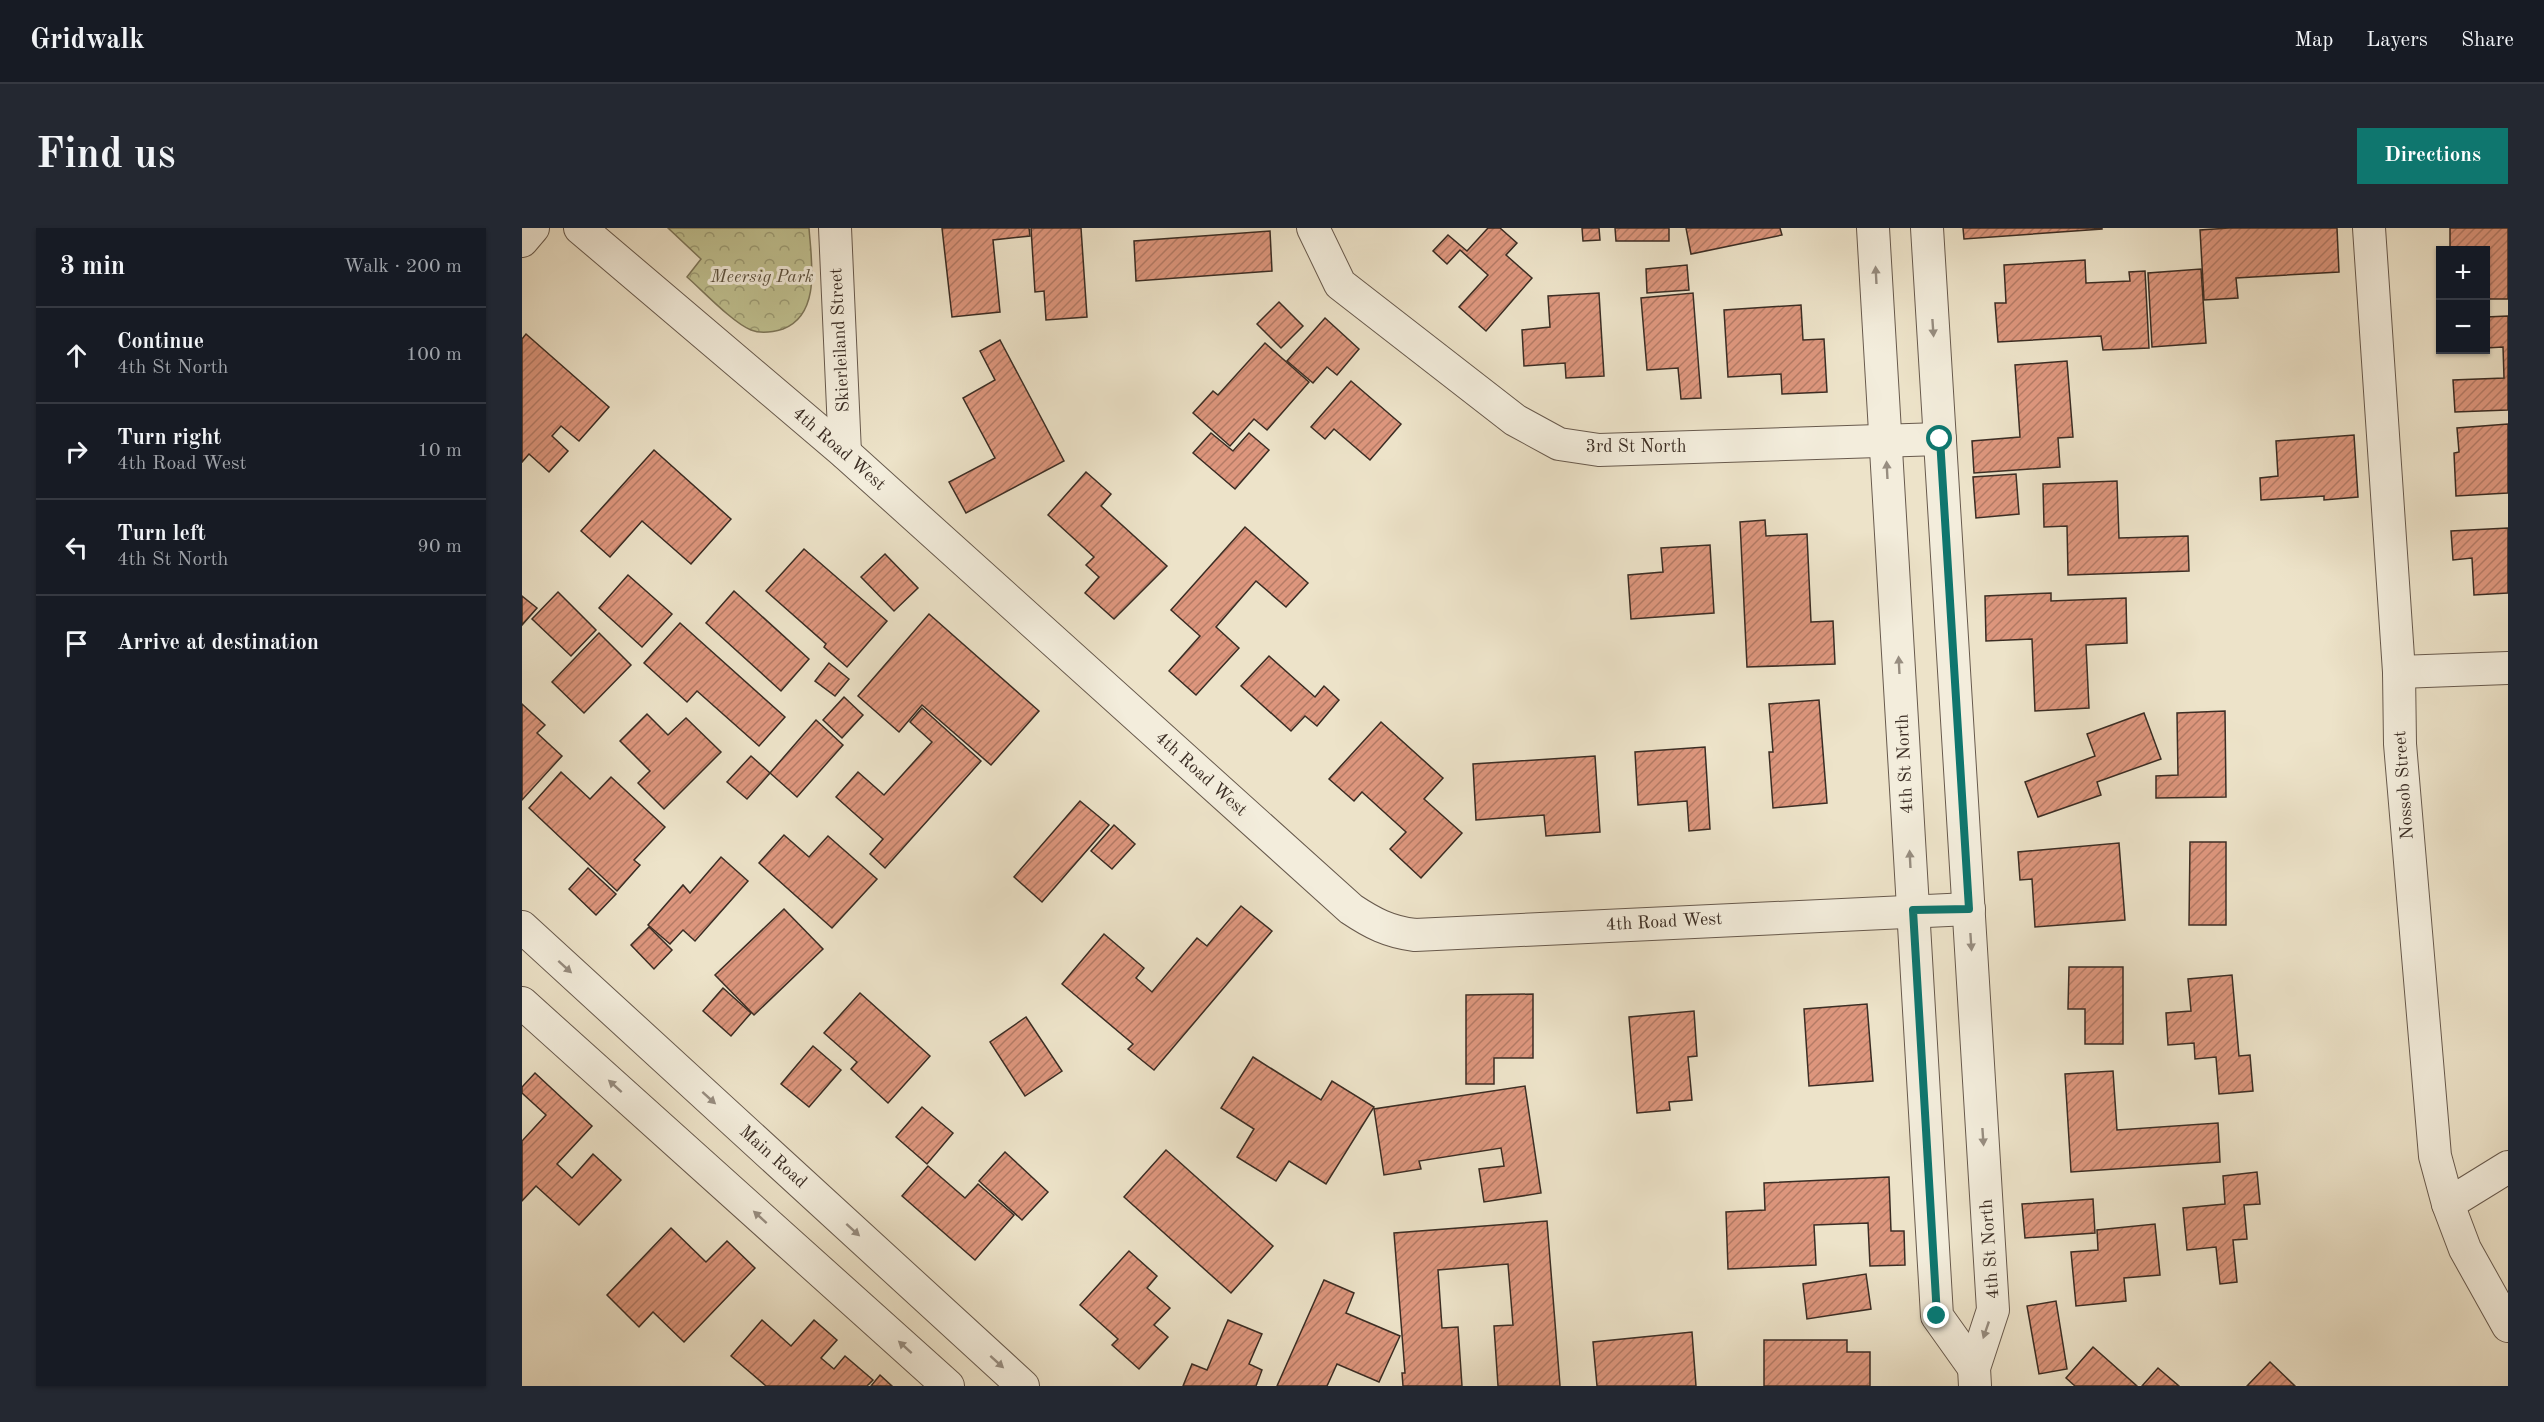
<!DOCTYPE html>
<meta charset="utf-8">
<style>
:root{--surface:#171b24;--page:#242831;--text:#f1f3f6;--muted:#9ea1a6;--line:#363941;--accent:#0f766e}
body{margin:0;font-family:"Old Standard TT",serif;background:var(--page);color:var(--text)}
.controls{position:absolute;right:18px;top:18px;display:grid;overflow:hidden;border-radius:0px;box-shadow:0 2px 4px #0004}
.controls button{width:54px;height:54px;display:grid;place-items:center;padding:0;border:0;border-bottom:2px solid var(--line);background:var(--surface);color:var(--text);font:30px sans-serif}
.stop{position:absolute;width:18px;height:18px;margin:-14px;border:4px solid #0f766e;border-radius:50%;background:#fff}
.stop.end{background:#0f766e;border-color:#fff;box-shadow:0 2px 6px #0008}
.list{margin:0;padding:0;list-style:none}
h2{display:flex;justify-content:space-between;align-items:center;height:78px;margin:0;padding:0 24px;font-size:26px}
h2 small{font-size:20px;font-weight:400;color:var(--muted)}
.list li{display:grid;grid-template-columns:39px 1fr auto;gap:18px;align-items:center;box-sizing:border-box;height:96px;padding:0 24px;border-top:2px solid var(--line)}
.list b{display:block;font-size:22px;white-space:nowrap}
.list p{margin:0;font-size:20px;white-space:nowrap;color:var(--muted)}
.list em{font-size:20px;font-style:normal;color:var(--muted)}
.icon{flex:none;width:33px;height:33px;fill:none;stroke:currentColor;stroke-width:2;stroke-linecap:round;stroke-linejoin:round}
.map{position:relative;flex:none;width:1986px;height:1158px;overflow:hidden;border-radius:0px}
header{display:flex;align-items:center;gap:36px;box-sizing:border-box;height:84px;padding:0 30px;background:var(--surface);border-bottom:2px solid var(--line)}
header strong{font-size:28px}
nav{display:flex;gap:33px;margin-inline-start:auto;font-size:21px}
.intro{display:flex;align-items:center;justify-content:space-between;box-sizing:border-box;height:144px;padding:0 36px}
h1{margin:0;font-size:42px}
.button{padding:15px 27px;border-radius:0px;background:var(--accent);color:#fff;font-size:21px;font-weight:700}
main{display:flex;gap:36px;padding:0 36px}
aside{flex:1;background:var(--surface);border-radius:0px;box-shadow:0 2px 4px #0004}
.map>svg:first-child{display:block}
</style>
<header>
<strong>Gridwalk</strong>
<nav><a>Map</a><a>Layers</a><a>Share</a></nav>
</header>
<div class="intro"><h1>Find us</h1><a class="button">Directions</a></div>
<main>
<aside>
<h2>3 min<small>Walk · 200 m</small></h2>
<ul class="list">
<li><svg class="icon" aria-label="ahead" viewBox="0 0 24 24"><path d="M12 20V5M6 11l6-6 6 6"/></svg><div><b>Continue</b><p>4th St North</p></div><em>100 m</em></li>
<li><svg class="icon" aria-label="right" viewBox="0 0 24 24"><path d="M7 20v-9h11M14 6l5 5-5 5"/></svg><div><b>Turn right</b><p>4th Road West</p></div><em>10 m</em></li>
<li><svg class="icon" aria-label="left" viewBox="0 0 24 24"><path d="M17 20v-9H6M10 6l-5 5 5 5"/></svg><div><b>Turn left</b><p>4th St North</p></div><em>90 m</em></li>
<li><svg class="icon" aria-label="arrive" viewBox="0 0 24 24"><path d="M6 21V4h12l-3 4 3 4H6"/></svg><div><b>Arrive at destination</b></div></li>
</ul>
</aside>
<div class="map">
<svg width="1986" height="1158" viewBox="0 0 1986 1158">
<defs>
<pattern id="forest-crowns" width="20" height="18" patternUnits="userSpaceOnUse" patternTransform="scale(1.5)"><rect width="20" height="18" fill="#c0c191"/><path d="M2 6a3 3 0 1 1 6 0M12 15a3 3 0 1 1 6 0" fill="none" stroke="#9d9d76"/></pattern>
<pattern id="building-hatch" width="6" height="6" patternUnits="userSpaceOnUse" patternTransform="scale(1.5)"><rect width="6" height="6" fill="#dd967d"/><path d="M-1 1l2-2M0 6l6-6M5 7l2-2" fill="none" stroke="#b47b66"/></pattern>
</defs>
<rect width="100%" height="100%" fill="#ede3c9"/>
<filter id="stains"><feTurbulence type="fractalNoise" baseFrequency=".00333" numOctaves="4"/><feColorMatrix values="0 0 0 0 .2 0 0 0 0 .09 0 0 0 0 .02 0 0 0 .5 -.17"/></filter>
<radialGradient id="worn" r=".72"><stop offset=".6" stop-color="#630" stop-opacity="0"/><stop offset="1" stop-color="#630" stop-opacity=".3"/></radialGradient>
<path fill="url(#forest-crowns)" stroke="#7e775a" stroke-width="1.5" d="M146 0H287C289 31 300 86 261 101 251 104 239 106 229 102 211 95 181 63 165 49L179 31Z"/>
<g fill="url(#building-hatch)" stroke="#3b2d24" stroke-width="1.5">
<polygon points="420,0 507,0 508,8 471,12 478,84 430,89"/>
<polygon points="509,0 559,0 565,89 524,92 522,63 513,64"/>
<polygon points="966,0 978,0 995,15 984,27 1010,50 964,103 937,79 966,47 938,22 925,36 911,23 926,7 945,23"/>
<polygon points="1060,0 1077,0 1078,12 1061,13"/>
<polygon points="1093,0 1147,0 1147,13 1094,13"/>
<polygon points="1164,0 1258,0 1260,7 1169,26"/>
<polygon points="1441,0 1580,0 1580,1 1442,11"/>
<polygon points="1707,0 1815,0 1817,44 1714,50 1716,70 1682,72 1678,2"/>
<polygon points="1928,0 1986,0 1986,71 1964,71 1964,22 1928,22"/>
<polygon points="748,3 750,43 614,53 612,13"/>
<polygon points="1563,32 1564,55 1608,53 1607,44 1623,43 1627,120 1581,122 1579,108 1476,114 1473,75 1484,75 1482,37"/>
<polygon points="1165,37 1167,62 1125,65 1124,41"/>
<polygon points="1679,41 1684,115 1630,119 1626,45"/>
<polygon points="1077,65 1082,148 1044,150 1043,135 1002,138 1000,102 1028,99 1026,68"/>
<polygon points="1171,65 1179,170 1159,171 1156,140 1125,142 1119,70"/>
<polygon points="757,74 781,98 759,120 735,96"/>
<polygon points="1279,77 1281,112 1302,111 1305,164 1260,166 1259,146 1206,149 1202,82"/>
<polygon points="1986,88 1986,182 1933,184 1931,152 1982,150 1981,119 1964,120 1964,89"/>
<polygon points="803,90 837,121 815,147 805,139 791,155 765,133"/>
<polygon points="4,106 87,179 57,213 39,198 30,208 46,223 27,244 7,226 0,234 0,111"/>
<polygon points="478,112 542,233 444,285 427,254 473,230 441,170 473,152 458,123"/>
<polygon points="743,115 787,154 745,202 732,191 708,218 671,185 691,163 696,167"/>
<polygon points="1545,133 1551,209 1536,210 1538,239 1452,245 1450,213 1498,209 1493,137"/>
<polygon points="829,153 879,196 848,232 812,201 803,211 789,199"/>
<polygon points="1986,196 1986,265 1934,268 1932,225 1937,224 1935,200"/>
<polygon points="689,205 711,223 727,205 747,222 713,261 671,225"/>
<polygon points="1832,207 1836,269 1802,272 1802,268 1739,272 1738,250 1756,248 1754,213"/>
<polygon points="132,222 209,291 169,336 120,293 88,329 59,303"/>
<polygon points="564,244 589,266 579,278 645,338 592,391 563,365 577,349 564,337 572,329 526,287"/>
<polygon points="1494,246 1497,286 1454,290 1451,249"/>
<polygon points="1595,253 1597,310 1666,308 1667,343 1546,347 1545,298 1522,299 1521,256"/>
<polygon points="1243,292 1244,308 1285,306 1289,394 1311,393 1313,436 1225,439 1218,294"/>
<polygon points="723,299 786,355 764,379 734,353 694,399 717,420 674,467 647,443 678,408 649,382"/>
<polygon points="1986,300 1986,365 1952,367 1950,330 1931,332 1929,303"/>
<polygon points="1188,317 1192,385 1109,391 1106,347 1141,344 1139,320"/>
<polygon points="282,321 365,393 325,439 302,419 304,416 244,363"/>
<polygon points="363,326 396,360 372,383 339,349"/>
<polygon points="106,347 150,386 120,419 77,380"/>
<polygon points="212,363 287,431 259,463 184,395"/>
<polygon points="36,364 74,402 49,428 10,391"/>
<polygon points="1529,365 1529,373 1604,370 1605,415 1564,417 1567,480 1513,483 1510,411 1464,413 1463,368"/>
<polygon points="0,368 15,380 0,397"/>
<polygon points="407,386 517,483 469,537 400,477 377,504 336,468"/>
<polygon points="158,395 263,489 237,518 175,463 165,474 122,435"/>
<polygon points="77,405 109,437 62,485 30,454"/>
<polygon points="747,428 793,469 802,458 817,472 795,498 783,488 769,503 719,458"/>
<polygon points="307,435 327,451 313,468 293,453"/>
<polygon points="322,469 341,487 320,510 301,492"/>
<polygon points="1297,472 1305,575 1251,580 1247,524 1251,524 1247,476"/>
<polygon points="0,476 23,497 15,505 40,528 0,572"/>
<polygon points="400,480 459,533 363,640 348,626 361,611 314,569 336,544 362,567 410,514 388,494"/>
<polygon points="1703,483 1704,569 1634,570 1634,548 1656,547 1655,485"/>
<polygon points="1622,485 1639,531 1575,554 1579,567 1516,589 1503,554 1573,528 1565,506"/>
<polygon points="125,486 146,507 164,490 199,524 142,581 116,555 128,543 98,513"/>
<polygon points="294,492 321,517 275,569 248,545"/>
<polygon points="859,494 921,550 902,571 940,605 899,650 868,621 884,604 840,564 832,573 807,551"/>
<polygon points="1183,519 1188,601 1167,603 1165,573 1116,577 1113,524"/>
<polygon points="229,528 248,545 225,571 205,554"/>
<polygon points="1073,528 1078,604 1024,608 1022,587 954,592 951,536"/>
<polygon points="39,544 68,571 89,549 143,599 112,632 118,637 95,663 7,580"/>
<polygon points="558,573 587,597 520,674 492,649"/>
<polygon points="592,597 613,616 590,641 569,623"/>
<polygon points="262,607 287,629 306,608 355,651 310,700 237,635"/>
<polygon points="1668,614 1704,614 1704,697 1667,697"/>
<polygon points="1597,615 1603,692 1513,699 1510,651 1498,652 1496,624"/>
<polygon points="199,629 226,653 173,713 161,702 148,716 126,697 161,657 168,665"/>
<polygon points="66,640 94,666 74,687 47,661"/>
<polygon points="719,678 750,703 632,842 606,821 611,816 540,756 582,706 622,740 614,750 630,764 675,710 685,718"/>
<polygon points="262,681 301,721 232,787 193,747"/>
<polygon points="127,699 150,722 132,741 109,717"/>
<polygon points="1547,739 1601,739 1601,816 1563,816 1563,781 1546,781"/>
<polygon points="1710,747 1717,828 1728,827 1731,863 1697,866 1694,829 1673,831 1672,815 1646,817 1644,785 1669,783 1666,751"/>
<polygon points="201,760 229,785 209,808 181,783"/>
<polygon points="338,765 408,828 366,875 329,841 335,834 302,805"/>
<polygon points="1011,766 1011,830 972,830 972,856 944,856 944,767"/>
<polygon points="1345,776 1351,853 1287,858 1282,781"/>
<polygon points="1172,783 1175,828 1166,829 1170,872 1147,874 1148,882 1115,885 1107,789"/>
<polygon points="504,789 540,843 503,868 468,814"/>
<polygon points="291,818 319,842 287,879 259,856"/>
<polygon points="731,829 799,872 810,853 852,879 804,956 767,933 754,953 715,929 732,901 699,880"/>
<polygon points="1591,843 1595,902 1696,895 1698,934 1549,944 1543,846"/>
<polygon points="13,845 70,898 35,936 50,950 71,926 99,952 57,997 14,958 0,973 0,913 24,887 0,865 0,859"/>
<polygon points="1003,858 1019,965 962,974 957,941 982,938 979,920 897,933 899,941 862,947 852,881"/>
<polygon points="400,879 431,905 405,936 374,909"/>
<polygon points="644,922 751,1018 709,1065 602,969"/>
<polygon points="483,924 526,964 500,992 457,953"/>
<polygon points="406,938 443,970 456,956 492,987 453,1032 380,968"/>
<polygon points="1735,944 1738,976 1722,977 1725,1011 1711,1012 1715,1054 1698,1056 1694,1019 1665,1022 1661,980 1703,976 1701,948"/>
<polygon points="1367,949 1369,1003 1382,1003 1383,1037 1348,1038 1346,995 1292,997 1294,1037 1206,1041 1204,984 1243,982 1242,955"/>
<polygon points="1571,971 1573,1005 1503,1010 1500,976"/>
<polygon points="1025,993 1038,1158 976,1158 972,1098 991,1097 986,1036 916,1042 920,1100 936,1099 940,1158 881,1158 880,1145 883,1145 872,1005"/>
<polygon points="1633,996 1638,1047 1602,1050 1604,1073 1554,1078 1549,1024 1576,1022 1575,1002"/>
<polygon points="149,1000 184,1034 205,1013 233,1040 162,1114 131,1084 117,1099 85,1067"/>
<polygon points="607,1023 635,1048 625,1060 648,1080 632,1097 646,1109 617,1141 590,1117 596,1111 558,1077"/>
<polygon points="1344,1046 1349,1081 1285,1091 1281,1056"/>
<polygon points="802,1052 832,1065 824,1085 878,1108 857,1154 815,1136 805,1158 755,1158"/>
<polygon points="1534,1073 1545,1141 1517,1146 1505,1078"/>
<polygon points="240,1092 269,1118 292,1092 315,1112 299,1130 312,1141 323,1128 351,1152 345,1158 244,1158 209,1128"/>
<polygon points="706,1092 740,1106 727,1136 740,1142 734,1158 661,1158 670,1136 685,1142"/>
<polygon points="1170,1104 1174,1158 1075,1158 1071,1114"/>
<polygon points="1242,1112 1325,1112 1325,1124 1348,1124 1348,1158 1242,1158"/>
<polygon points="1571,1119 1615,1158 1553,1158 1544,1150"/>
<polygon points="1748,1134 1773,1158 1725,1158"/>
<polygon points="1636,1140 1657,1158 1620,1158"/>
<polygon points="358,1147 370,1158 349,1158"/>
</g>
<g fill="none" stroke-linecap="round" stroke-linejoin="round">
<g stroke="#685a4d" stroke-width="34">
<g id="minor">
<path d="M58 0 323 225 829 681C850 695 867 704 893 707L1447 681"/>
<polyline points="313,0 323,225"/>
<polyline points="791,0 818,56 993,192 1037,216 1077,222 1418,211"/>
<polyline points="1351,0 1415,1088 1452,1140"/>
<polyline points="1405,0 1471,1082 1452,1140 1453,1158"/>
<polyline points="1847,0 1877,444 1878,516 1913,928 1926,976 1943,1021 1986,1098"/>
<polyline points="0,13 11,0"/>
<polyline points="1877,444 1986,440"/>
<polyline points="0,699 501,1158"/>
<polyline points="0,775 426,1158"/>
<polyline points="1926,976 1986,939"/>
</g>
</g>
<use href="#minor" stroke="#f3eddc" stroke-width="32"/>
</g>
<defs><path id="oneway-solid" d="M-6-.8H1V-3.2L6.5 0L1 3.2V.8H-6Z" transform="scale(1.5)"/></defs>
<g fill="#978d80">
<use href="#oneway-solid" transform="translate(1354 47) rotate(-93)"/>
<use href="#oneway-solid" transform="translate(1411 100) rotate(86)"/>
<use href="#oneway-solid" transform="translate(1365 242) rotate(-93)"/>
<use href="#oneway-solid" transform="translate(1377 437) rotate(-93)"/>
<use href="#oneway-solid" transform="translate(1388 631) rotate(-93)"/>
<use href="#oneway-solid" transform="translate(1449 714) rotate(86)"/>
<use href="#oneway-solid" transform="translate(43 739) rotate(42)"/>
<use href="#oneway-solid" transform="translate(93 858) rotate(-138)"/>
<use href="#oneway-solid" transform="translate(187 870) rotate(42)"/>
<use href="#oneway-solid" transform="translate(1461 909) rotate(86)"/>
<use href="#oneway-solid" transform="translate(238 989) rotate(-138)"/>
<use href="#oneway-solid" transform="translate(331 1002) rotate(42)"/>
<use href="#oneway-solid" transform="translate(1464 1102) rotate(109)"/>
<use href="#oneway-solid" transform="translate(383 1119) rotate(-138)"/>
<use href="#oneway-solid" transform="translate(475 1134) rotate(42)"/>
</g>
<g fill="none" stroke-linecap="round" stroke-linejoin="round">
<polyline stroke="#0f766e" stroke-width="8" points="1415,1088 1391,682 1447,681 1418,211"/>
</g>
<g text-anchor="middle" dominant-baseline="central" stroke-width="6" stroke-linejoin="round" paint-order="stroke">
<g font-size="18" font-style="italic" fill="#5c523f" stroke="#f3eddc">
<text x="240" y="49">Meersig Park</text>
</g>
<g font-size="18" fill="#3b2d24" stroke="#f3eddc">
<text transform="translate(318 112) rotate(-93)">Skierleiland Street</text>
<text x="1114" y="219">3rd St North</text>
<text transform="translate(317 221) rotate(41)">4th Road West</text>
<text transform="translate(1383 536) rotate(-93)">4th St North</text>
<text transform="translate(679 546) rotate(42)">4th Road West</text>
<text transform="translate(1882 557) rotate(-94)">Nossob Street</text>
<text transform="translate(1142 694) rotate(-3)">4th Road West</text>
<text transform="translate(251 929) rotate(42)">Main Road</text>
<text transform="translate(1468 1021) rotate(-94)">4th St North</text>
</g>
</g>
<rect width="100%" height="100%" filter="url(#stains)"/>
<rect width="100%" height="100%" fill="url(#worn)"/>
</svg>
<div class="controls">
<button>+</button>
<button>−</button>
</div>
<div class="stop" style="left:1418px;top:211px"></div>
<div class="stop end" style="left:1415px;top:1088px"></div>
</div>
</main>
